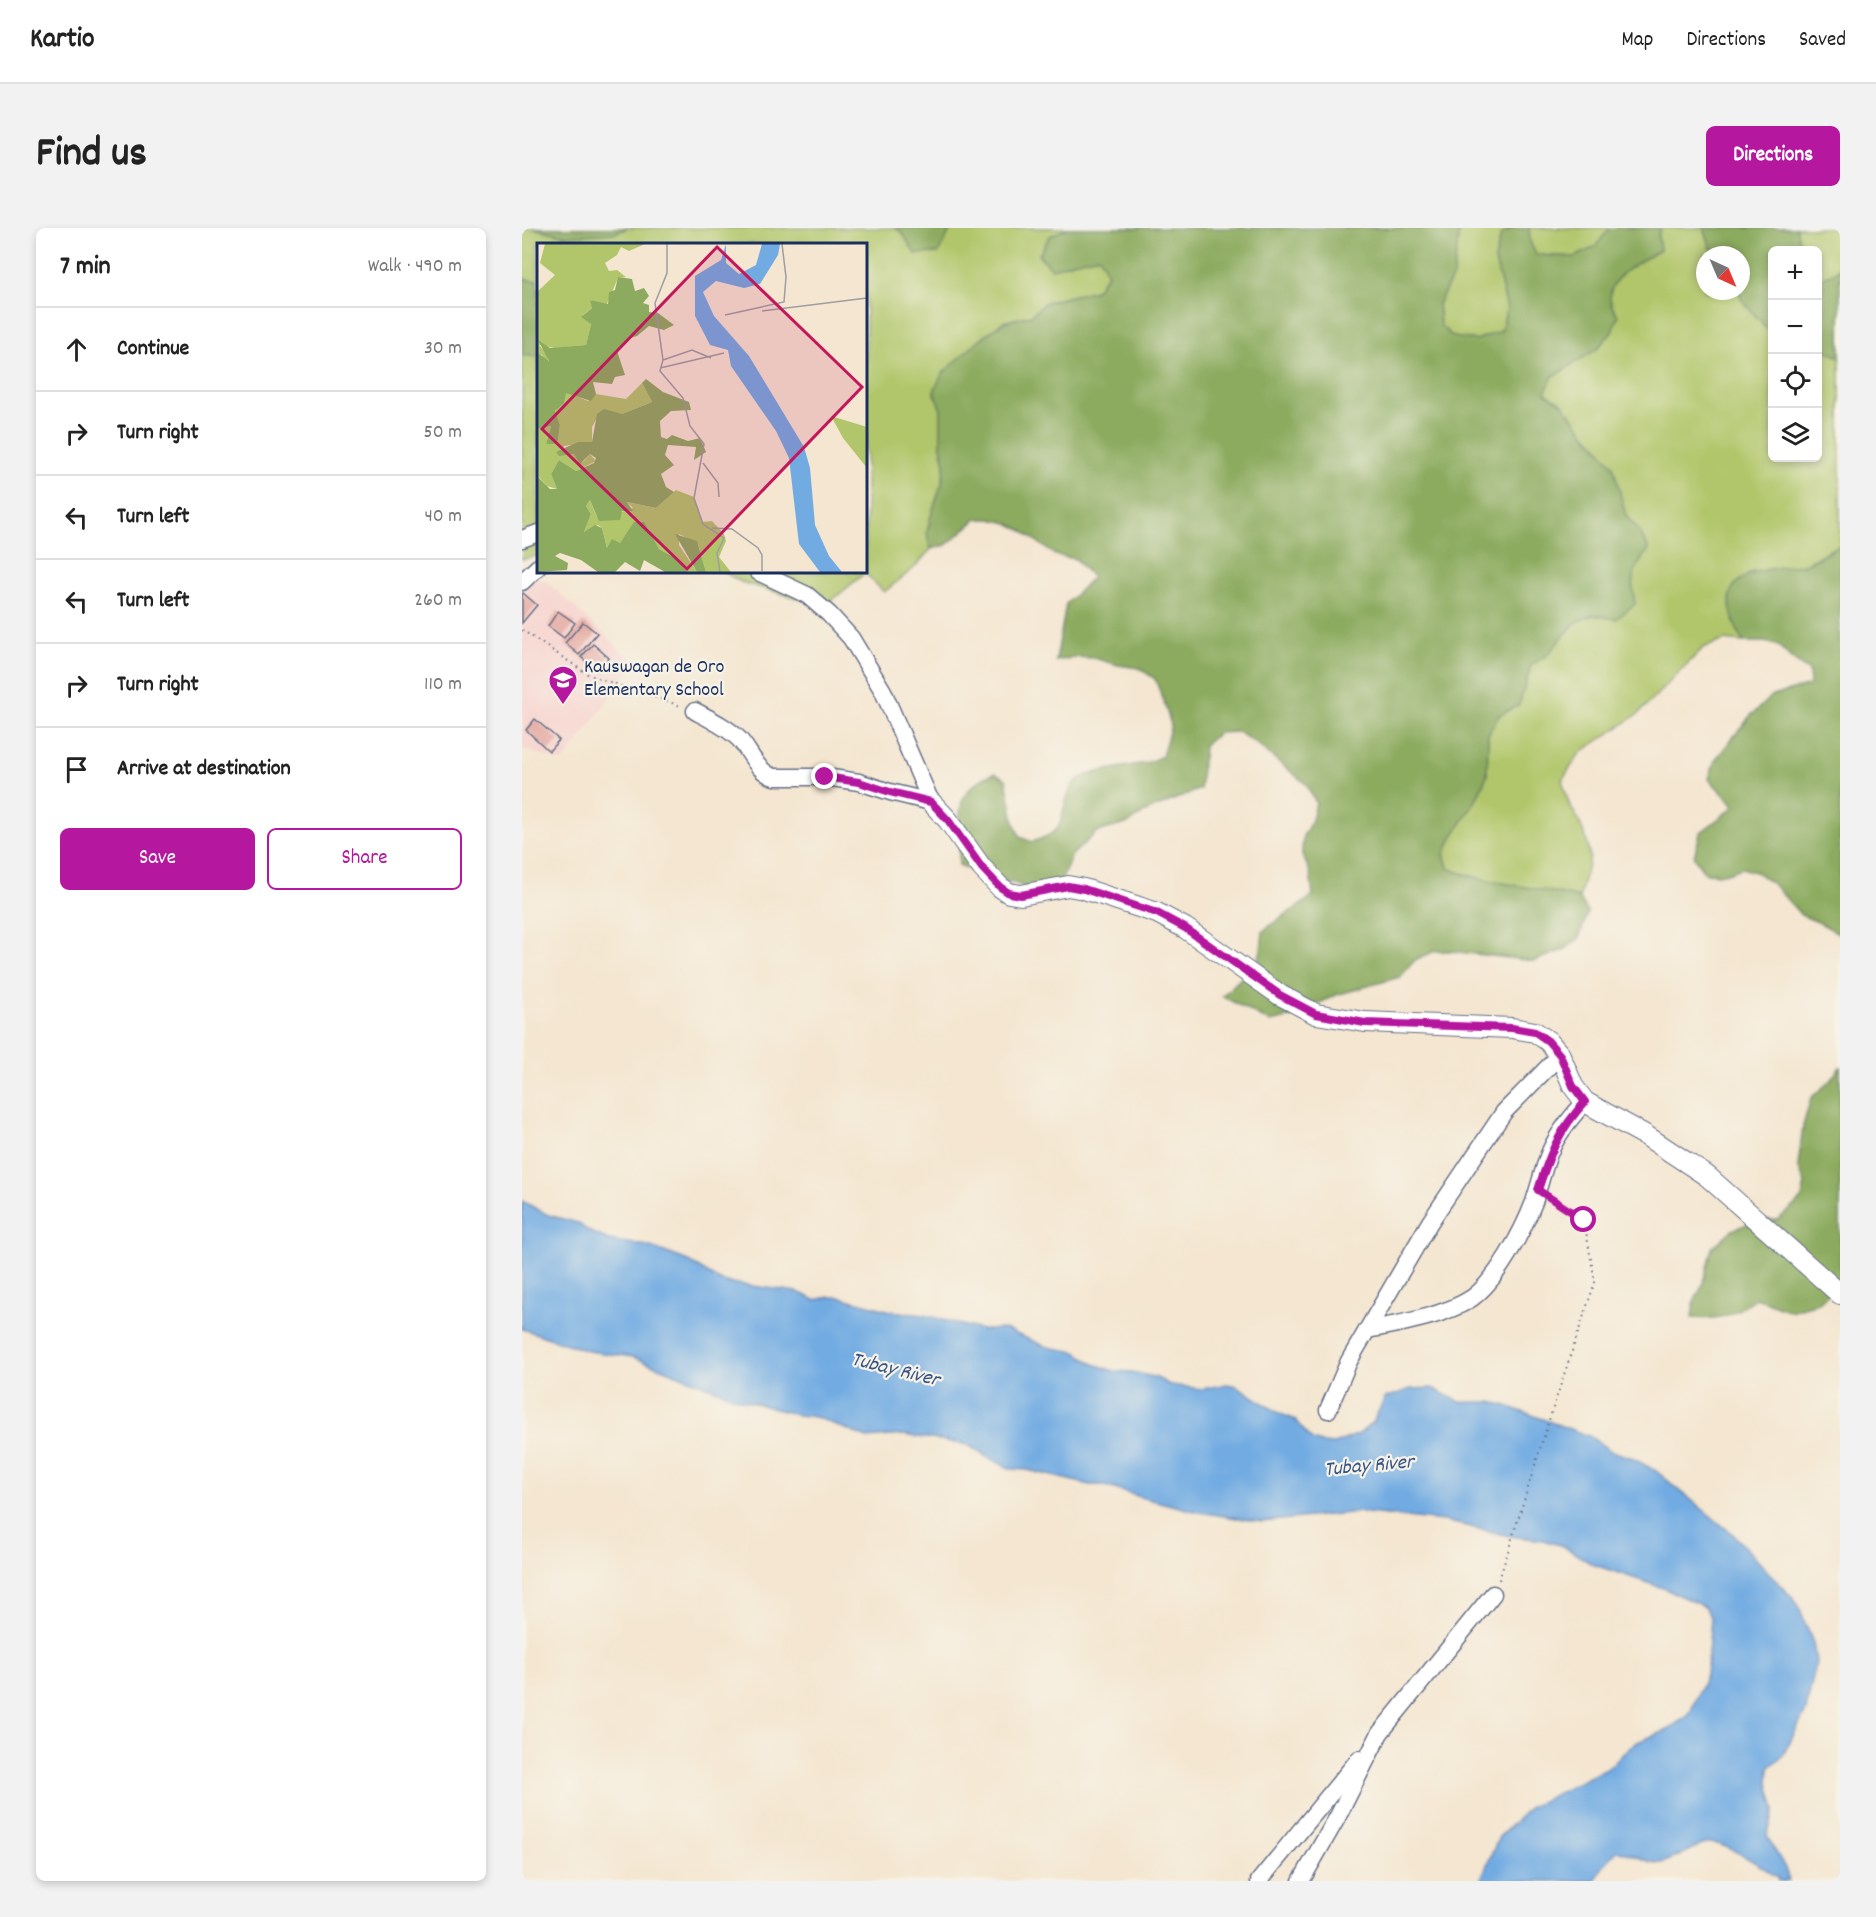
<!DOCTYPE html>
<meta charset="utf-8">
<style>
:root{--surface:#fff;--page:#f2f2f2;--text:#222;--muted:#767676;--line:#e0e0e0;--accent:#b5179e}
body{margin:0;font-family:Dekko,sans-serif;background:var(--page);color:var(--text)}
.controls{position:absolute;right:18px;top:18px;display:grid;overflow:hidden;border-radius:9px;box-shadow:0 3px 9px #0003}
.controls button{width:54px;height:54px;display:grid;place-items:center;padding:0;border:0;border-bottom:2px solid var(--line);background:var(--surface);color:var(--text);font:30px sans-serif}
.compass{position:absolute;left:1174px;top:18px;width:54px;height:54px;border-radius:50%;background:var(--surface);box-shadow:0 3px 9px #0003;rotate:136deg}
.stop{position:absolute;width:18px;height:18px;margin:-14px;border:4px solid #b5179e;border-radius:50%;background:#fff}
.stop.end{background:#b5179e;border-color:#fff;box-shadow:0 2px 6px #0008}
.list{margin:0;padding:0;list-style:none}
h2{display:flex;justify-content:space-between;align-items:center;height:78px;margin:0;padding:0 24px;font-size:26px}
h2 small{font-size:20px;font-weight:400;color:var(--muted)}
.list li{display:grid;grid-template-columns:39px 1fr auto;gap:18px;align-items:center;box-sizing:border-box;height:84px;padding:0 24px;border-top:2px solid var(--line)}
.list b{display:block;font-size:22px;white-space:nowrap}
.list em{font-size:20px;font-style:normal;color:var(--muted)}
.actions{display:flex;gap:12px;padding:18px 24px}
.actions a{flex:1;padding:14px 0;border:2px solid var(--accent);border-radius:9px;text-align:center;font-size:21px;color:var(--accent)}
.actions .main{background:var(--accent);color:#fff}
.icon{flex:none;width:33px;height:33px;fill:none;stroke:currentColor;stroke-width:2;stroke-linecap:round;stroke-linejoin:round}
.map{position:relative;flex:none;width:1318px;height:1653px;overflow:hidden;border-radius:9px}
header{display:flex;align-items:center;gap:36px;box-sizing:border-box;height:84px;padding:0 30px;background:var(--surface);border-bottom:2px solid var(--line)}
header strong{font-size:28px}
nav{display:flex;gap:33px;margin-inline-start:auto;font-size:21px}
.intro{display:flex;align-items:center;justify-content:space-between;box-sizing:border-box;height:144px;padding:0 36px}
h1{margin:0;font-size:42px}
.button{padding:15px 27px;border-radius:9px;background:var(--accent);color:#fff;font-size:21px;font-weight:700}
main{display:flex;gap:36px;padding:0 36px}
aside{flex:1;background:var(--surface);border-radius:9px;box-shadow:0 3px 9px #0003}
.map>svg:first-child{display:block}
</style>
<header>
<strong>Kartio</strong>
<nav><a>Map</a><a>Directions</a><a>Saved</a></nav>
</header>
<div class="intro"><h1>Find us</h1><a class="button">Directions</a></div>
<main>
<aside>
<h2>7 min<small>Walk · 490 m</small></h2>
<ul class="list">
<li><svg class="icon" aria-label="ahead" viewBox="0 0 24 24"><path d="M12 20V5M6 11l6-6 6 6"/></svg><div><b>Continue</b></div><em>30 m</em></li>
<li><svg class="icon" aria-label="right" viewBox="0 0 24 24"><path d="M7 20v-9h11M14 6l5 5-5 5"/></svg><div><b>Turn right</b></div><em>50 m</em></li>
<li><svg class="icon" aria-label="left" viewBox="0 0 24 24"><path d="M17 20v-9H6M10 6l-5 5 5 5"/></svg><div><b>Turn left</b></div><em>40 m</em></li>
<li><svg class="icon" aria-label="left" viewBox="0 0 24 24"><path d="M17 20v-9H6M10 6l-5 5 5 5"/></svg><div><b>Turn left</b></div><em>260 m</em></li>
<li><svg class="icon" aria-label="right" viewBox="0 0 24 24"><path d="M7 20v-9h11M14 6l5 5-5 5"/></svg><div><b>Turn right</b></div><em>110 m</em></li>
<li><svg class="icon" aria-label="arrive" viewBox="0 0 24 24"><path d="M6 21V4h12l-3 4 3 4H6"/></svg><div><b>Arrive at destination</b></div></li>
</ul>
<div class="actions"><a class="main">Save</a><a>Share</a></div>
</aside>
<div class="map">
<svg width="1318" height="1653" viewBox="0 0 1318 1653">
<rect width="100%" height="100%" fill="#f7f3e8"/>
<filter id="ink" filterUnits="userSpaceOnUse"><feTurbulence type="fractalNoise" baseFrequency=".0167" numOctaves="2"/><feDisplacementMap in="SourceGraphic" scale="12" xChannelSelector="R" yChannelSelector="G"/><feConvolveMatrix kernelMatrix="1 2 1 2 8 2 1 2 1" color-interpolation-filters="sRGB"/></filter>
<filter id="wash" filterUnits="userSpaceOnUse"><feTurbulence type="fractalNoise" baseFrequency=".008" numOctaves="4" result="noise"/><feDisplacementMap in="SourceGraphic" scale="24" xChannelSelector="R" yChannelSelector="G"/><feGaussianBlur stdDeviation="1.35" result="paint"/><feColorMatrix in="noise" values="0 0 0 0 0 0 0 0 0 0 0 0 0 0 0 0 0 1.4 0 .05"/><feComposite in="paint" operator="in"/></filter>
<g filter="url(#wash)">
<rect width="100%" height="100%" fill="#f4e6d0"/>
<polygon fill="#f7d0cc" points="10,350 24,353 113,435 41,534 0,521 0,362"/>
<g fill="#b1c66a" stroke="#667a64" stroke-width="1.5">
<polygon points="0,0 93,5 105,0 374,0 416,25 428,2 433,0 546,0 528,8 517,28 530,40 550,34 577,28 586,45 574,62 522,75 510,87 481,94 456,113 412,163 419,182 419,218 423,235 420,255 409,288 405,304 409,321 391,341 362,364 343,345 310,372 292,375 219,354 202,344 344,344 344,16 16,16 16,53 0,51"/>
<polygon points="940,0 990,0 979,8 973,32 985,80 979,103 954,112 931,109 918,97 916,76 931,48 937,4"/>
<polygon points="1007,0 1088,0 1073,20 1054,29 1014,27 1008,14"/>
<path d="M1139 0H1183V3L1190 22 1195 27H1183V63H1217L1219 71 1250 106V230H1296V119L1318 129V318L1307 322 1284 336 1227 345 1211 393 1221 414 1203 412 1181 420 1116 486 1058 525 1040 552 1047 576 1056 591 1064 610 1068 629 1057 670C1015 658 966 657 926 640L922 626 932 606 953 574 965 547 966 506 977 487 997 477 1009 437 1025 427 1054 394 1071 387 1094 391 1115 338 1127 321 1118 304 1104 288 1097 265 1080 223 1064 206 1040 175 1022 165 1031 148 1049 138 1096 88C1094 84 1090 80 1089 75 1082 48 1120 33 1138 22L1136 8Z"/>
<polygon points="1274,0 1318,0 1318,39 1314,44 1296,52 1296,22 1277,22 1278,17"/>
<polygon points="0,127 16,129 16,328 0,331"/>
</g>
<g fill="#8cab5e" stroke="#546d5e" stroke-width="1.5">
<polygon points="11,0 105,0 93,5 44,8"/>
<polygon points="374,0 433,0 428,3 416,25 393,26 381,6"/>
<path d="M546 0H940L937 4 931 48 916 76 918 97 931 109 954 112 979 103 985 80 973 32 979 7 990 0H1007L1008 14 1014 27 1053 29 1073 19 1088 0H1139L1136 8 1138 22C1120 33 1082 48 1089 75 1090 80 1094 84 1096 88L1090 104 1074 122 1031 148 1023 165 1040 175 1064 206 1091 237 1104 288 1118 304 1127 321C1110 344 1108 348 1113 376L1094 391 1071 387 1054 394 1025 427 1009 437 997 477 977 487 966 506 965 547 953 574 932 606 922 626 926 640C965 657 1015 658 1057 670L1066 684 1057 710 1042 722 1012 733 928 723H913L893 732 878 749 814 767 766 790 748 794 700 768 735 735 739 722 741 703C758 689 774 681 791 668L788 644 780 626 781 608 790 592 794 575 784 556 732 514 716 504 696 505 682 518 678 561 623 584 607 595 575 604 550 627 539 653 534 674 498 657 455 644 437 637C437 621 435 584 441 571 447 558 461 549 473 545L484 551 492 594 498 609 510 614C549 602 534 592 548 563 549 560 550 557 552 555 563 543 603 539 618 536 626 535 633 531 640 528L649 497 641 471 633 451 617 440 596 437 572 430 553 429 534 433 544 376 570 350 554 331 533 327 501 303 486 295 469 291H455L424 317 409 321 405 305 409 288 420 255 423 235 419 218V182L412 163 420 146 456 113 482 94 510 87 522 75 574 62 586 46 577 28 550 34 530 41 517 27 528 8Z"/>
<polygon points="1183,0 1274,0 1278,17 1277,22 1250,22 1250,106 1219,71 1217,63 1219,63 1219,27 1195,27 1190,22 1183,3"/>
<polygon points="1318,39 1318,129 1296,119 1296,52 1314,44"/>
<polygon points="0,51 16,53 16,129 0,127"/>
<path d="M1318 318V706L1296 694 1279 687 1253 658 1236 645 1220 640 1202 646 1183 645 1172 629 1178 605 1213 578 1187 551 1193 532 1228 488 1250 468 1288 457 1287 443 1271 432 1256 417 1243 414H1221C1200 370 1199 349 1253 340 1263 338 1276 339 1285 335 1297 331 1306 323 1318 318Z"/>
<path d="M1318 839V1056L1296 1075 1268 1083 1234 1070C1209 1088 1200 1092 1170 1090L1172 1074 1180 1058 1190 1020 1210 1002 1236 992H1255L1270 980 1280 970 1283 955 1276 938 1281 898 1289 870 1307 854Z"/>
</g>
<path fill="#71abe2" stroke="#466da0" stroke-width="1.5" d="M0 973 26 987 56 995 66 1003 87 1012 126 1018 164 1032 197 1052 208 1055 276 1064 293 1072 307 1069H318L369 1083 402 1087 460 1102 482 1101 526 1119 554 1124 572 1136 592 1143 610 1144 635 1150 648 1157 680 1161 705 1156 715 1158 755 1184 773 1192 790 1212 799 1215 812 1216 837 1206 851 1194 863 1170 889 1161 910 1160 938 1174H969L982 1177 1067 1208 1089 1223 1108 1229 1134 1243 1213 1308 1275 1375 1291 1415 1294 1434 1284 1483 1261 1527 1247 1540 1246 1555 1253 1582 1245 1608 1263 1640 1267 1653H1257L1256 1649C1240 1640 1199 1609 1182 1616 1171 1620 1150 1633 1139 1635 1126 1636 1110 1624 1095 1623L1082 1637 1073 1653H958L977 1609 1008 1579 1087 1539 1113 1515 1143 1503 1167 1487 1184 1447 1189 1391 1183 1379 1141 1360 1070 1336 1041 1318 1021 1312 988 1308 922 1293 836 1284 740 1294 677 1284 618 1269 580 1257H568L505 1242 489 1241 465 1229 448 1218 438 1215 381 1207 345 1210 294 1189 275 1187 218 1171 111 1129 66 1123 0 1101Z"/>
<g id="blocks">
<g fill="#e2a19a">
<polygon points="1,365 15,377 0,395 0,367"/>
<polygon points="36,383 53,395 42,410 26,398"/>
<polygon points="61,394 75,405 57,427 43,415"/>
<polygon points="71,416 87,430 75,443 59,429"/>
<polygon points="13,491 37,512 27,523 4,502"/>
</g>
</g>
</g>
<g filter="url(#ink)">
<use href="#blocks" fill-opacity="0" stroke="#676f86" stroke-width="1.5"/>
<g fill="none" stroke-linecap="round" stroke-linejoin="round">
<g stroke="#676f86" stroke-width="19">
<g id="minor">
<polyline points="0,311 16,305"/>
<polyline points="236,344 285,367 307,386 329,410 361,463 409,574"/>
<polyline points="0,354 16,339"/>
<path d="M173 483C188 491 205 499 217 511 229 524 234 543 252 549H303L337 554 368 564 409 574"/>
<path d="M845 1102C877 1096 923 1088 950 1070 975 1052 1001 1003 1012 974 1017 959 1021 942 1027 926 1035 906 1049 889 1063 874"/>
<polyline points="806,1182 827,1133 908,994 982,884 1038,827"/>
<polyline points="737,1653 837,1531"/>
<polyline points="779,1653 815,1590 858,1505 971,1366"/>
</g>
</g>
<g stroke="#676f86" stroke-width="22">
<polyline id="tertiary" points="409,574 426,592 460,640 478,659 487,665 499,667 546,658 562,661 635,685 663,700 758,767 794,786 843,794 990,800 1013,804 1026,813 1038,827 1051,858 1063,874 1123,907 1185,948 1318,1066"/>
</g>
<g stroke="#676f86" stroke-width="2" stroke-dasharray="1.5 4.5" stroke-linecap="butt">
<polyline points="0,402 67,447 159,478"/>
<polyline points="977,1352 1029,1186 1073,1054 1062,992 1028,970"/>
</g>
<use href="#minor" stroke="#fff" stroke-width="16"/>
<use href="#tertiary" stroke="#fff" stroke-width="20"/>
</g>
</g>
<g fill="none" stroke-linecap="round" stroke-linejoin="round" filter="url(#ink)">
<path stroke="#b5179e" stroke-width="8" d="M303 549 337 554 368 564 409 574 426 592 460 640 478 659 487 665 499 667 546 658 562 661 635 685 663 700 758 767 794 786 843 795 990 800 1013 804 1026 813 1038 827 1051 858 1063 874C1037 902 1028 925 1016 962L1062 992"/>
</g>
<defs>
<g id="school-pin" transform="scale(1.5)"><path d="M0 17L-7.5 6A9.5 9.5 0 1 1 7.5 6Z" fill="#b5179e" stroke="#f7f3e8"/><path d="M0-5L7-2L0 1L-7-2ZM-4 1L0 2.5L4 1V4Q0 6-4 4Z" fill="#fff"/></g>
</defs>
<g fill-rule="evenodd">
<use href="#school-pin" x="41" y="452"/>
</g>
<g text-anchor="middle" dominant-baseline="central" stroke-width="4.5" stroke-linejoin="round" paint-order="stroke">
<g font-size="20" fill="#1b2f5e" stroke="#f7f3e8" text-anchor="start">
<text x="62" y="440">Kauswagan de Oro<tspan x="62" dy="23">Elementary School</tspan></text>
</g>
<g font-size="21" font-style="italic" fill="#355486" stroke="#f7f3e8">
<text transform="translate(373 1143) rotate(14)">Tubay River</text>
<text transform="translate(847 1239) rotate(-5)">Tubay River</text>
</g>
</g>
<g transform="translate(15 15)">
<rect width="330" height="330" fill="#f4e6d0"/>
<path d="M8 1H108L92 8 84 4 80 12 68 20 72 28 80 27 89 34 81 35 69 63 53 57 56 64 46 72 54 81 49 102 18 105 2 102 12 113 10 119 4 111 0 115V49L18 32 3 20ZM105 140 115 159 85 171 63 170 55 184V199L27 203 25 212 37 211 46 219 53 211 59 218 39 228 22 217 14 231 20 246 10 243 0 232V186L14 183 9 201 21 197 23 182 18 169 29 149 51 158 59 151 89 156ZM294 173 330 184V225L306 195ZM139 247 157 254 165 279 175 278 187 291 189 298 182 314 194 329H169L161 301 142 291V302L160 329H150L140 316 122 306 103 280 96 282 83 300 70 305 65 285 61 282 47 289 54 271 49 263 53 257 60 274 79 277 84 269 96 265 90 259 119 265Z" fill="#b1c66a"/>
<path d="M81 34 95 36 98 48 107 45 112 53 106 60 112 62V69L121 70 137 82 127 87 112 83 100 93 90 96 80 108 88 132 78 134 75 141 56 139 59 151 54 158 29 150 27 160 18 168 23 182 21 197 17 201H9L14 183 0 186 1 110 12 118 1 97 13 105 49 102 54 81 44 74 55 65 53 57 71 61 72 49 78 47ZM109 136 126 149 152 159 154 167 134 168 123 178 124 194 130 196 135 192 151 198 163 195 169 209 157 217 159 204 131 202 128 212 137 222 124 231 129 244 137 249 119 265 90 259 96 268H85L83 277 62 278 53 257 49 263 54 271 47 289 58 282 65 285 70 305 75 296 83 300 97 279H107L122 306 140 316 150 329H128L107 317 103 328 88 319 78 329H61L44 317 23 310 18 313 31 320 30 327 0 329V233L13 246H20L14 231 22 217 39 228 57 220 59 215 53 211 43 221 37 211 22 213 19 209 41 199H55L60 171 67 166 85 171 115 159 105 140ZM138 291 160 298 169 329H160Z" fill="#8cab5e"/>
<path d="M189 1V20L202 31 219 22 225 1H243L241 12 223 41 207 45 179 38 166 49 177 73 212 113 267 204 273 225 278 282 292 313 305 329H283L262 301 252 215 239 188 194 123 191 107 173 102 158 73V33L184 17Z" fill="#71abe2"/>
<path fill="none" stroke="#9d9da2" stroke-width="1.5" d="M130 1V30L118 60 126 117 123 128 146 155 153 183 167 201 157 255 166 281 187 295 180 310 183 329M225 68 330 55M188 72 247 59 249 34 245 1M126 117 155 107 174 115M123 125 187 110M166 220 181 240 182 254M175 285 195 286 221 305 225 312V328"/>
<path fill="#c2185b" fill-opacity="0.15" stroke="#c2185b" stroke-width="3" d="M180 4 325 144 150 326 5 186Z"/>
<rect width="330" height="330" fill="none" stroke="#1b2f5e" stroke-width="3"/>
</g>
</svg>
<div class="controls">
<button>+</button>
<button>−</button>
<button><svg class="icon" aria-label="locate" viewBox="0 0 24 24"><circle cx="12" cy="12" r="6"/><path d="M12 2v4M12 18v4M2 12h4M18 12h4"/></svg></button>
<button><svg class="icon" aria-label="layers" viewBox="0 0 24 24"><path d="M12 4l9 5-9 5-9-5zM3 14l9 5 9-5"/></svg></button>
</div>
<svg class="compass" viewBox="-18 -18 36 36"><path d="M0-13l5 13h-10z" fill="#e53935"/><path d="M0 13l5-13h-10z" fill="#767676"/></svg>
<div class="stop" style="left:1062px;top:992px"></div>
<div class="stop end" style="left:303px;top:549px"></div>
</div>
</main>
